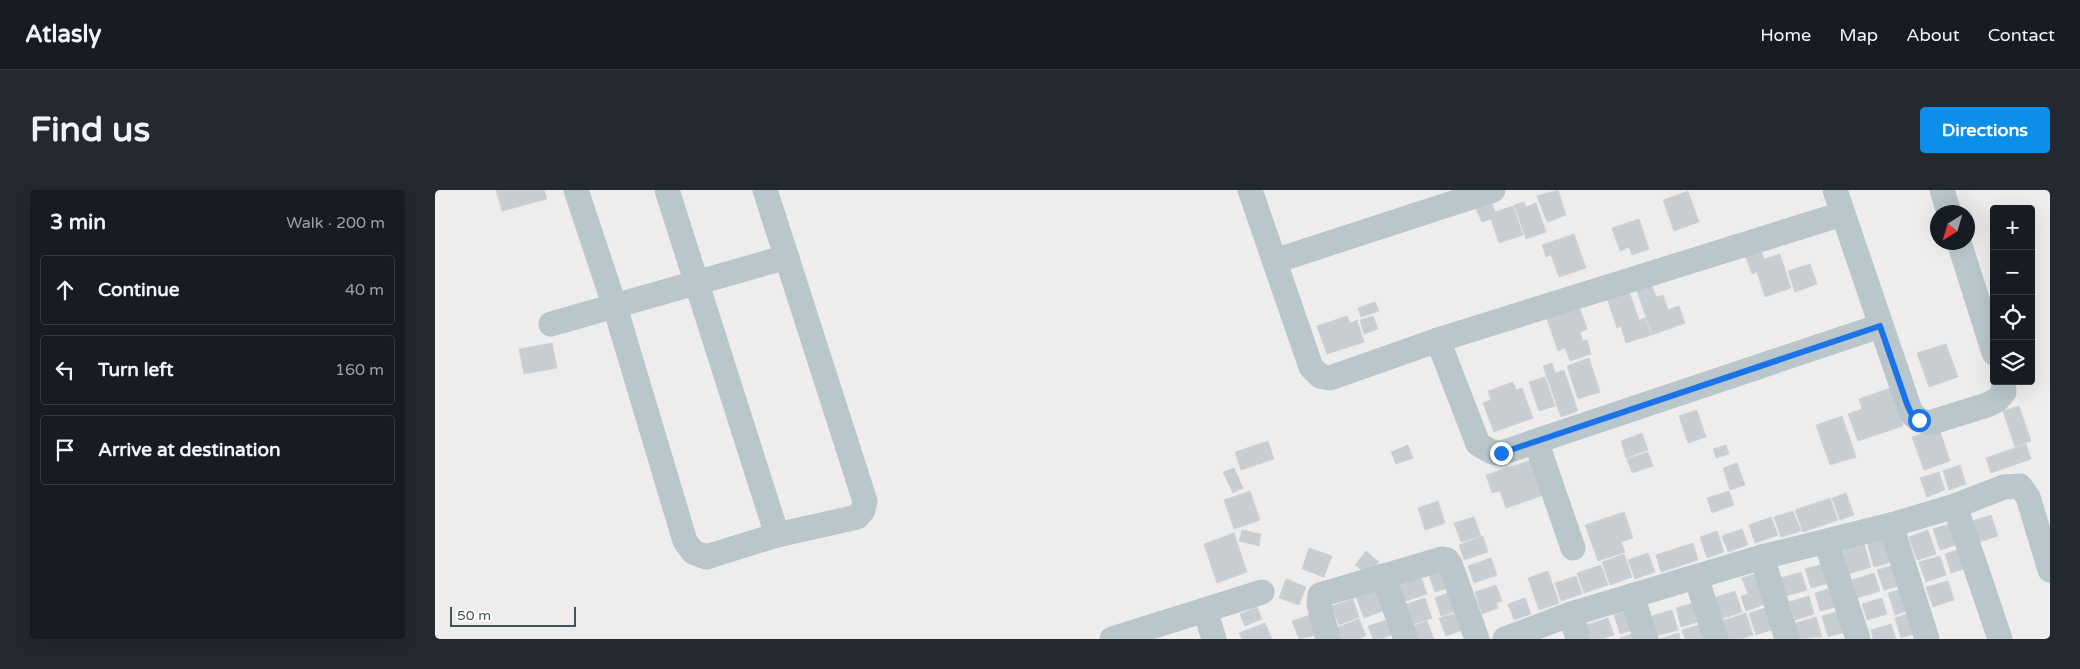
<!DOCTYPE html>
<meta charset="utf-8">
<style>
:root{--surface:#171b24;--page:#242831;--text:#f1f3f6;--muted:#9ea1a6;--line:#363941;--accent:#0c8fe9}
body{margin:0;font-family:"Varela Round",sans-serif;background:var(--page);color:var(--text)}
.controls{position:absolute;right:15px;top:15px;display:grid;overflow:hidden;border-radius:5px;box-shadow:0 5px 20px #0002}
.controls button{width:45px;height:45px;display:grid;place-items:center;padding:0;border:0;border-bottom:1px solid var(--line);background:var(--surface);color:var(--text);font:25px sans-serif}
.compass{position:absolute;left:1495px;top:15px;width:45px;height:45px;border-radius:50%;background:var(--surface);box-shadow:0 5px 20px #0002;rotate:217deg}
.scale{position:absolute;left:15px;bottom:12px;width:126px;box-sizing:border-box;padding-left:5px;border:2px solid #43535b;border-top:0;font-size:14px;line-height:18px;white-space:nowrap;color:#43535b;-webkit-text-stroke:4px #fff;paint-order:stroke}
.stop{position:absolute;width:15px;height:15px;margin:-11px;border:4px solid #1a73e8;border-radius:50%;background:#fff}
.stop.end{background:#1a73e8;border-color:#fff;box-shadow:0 1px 5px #0008}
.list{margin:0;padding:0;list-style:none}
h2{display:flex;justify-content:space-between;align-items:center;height:65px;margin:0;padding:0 20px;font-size:21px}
h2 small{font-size:16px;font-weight:400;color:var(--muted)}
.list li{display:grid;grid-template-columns:32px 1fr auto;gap:15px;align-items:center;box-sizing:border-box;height:70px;margin:0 10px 10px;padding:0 10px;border:1px solid var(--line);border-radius:5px}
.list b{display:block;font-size:19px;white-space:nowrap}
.list em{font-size:16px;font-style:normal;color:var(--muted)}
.icon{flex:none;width:28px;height:28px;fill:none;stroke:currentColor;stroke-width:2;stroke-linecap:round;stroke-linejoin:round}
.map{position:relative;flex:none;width:1615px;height:449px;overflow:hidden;border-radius:5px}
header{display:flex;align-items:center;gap:30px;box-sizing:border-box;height:70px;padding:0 25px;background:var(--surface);border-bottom:1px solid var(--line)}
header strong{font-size:24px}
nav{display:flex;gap:28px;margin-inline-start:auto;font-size:18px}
.intro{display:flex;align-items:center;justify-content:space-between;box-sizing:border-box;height:120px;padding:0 30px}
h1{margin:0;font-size:35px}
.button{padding:12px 22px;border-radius:5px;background:var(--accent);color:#fff;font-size:18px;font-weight:700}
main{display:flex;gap:30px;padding:0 30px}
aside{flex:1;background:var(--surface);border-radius:5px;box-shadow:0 5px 20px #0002}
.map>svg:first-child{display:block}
</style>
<header>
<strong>Atlasly</strong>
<nav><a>Home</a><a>Map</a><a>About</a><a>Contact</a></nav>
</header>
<div class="intro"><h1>Find us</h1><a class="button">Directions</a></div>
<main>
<aside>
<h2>3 min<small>Walk · 200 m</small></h2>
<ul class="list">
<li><svg class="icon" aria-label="ahead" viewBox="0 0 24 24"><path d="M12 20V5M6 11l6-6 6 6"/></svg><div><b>Continue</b></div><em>40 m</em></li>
<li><svg class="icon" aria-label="left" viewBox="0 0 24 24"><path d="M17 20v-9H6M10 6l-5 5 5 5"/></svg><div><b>Turn left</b></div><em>160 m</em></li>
<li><svg class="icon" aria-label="arrive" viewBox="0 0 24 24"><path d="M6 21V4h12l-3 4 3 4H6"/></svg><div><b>Arrive at destination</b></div></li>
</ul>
</aside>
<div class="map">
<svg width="1615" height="449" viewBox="0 0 1615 449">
<rect width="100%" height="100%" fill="#efecec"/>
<g fill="#c8cdd2" stroke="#cfd3d8">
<polygon points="61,0 109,0 112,9 67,21"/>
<polygon points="1123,0 1131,25 1112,32 1102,6"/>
<polygon points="1253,1 1264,32 1239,41 1228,10"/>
<polygon points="1056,9 1060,22 1078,16 1088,45 1064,53 1056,29 1047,32 1039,15"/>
<polygon points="1089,12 1091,17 1101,13 1111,42 1091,49 1079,15"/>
<polygon points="1204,29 1214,59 1197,65 1194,57 1185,61 1177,38"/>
<polygon points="1139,44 1151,78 1124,87 1116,65 1111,67 1107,55"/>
<polygon points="1326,59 1329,69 1345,64 1356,98 1330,107 1322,82 1317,84 1310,65"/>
<polygon points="1375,74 1382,94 1360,102 1353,81"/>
<polygon points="1215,90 1221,107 1228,105 1233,120 1244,116 1250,133 1217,145 1200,95"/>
<polygon points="1194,101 1204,130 1210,128 1216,145 1191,153 1186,136 1182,138 1172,108"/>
<polygon points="940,112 944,121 926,127 923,118"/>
<polygon points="1143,113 1152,139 1145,142 1148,151 1152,150 1156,164 1135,171 1130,158 1123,161 1112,129"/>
<polygon points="912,126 915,133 922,130 929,152 892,164 882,136"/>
<polygon points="938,126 943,139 929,144 925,130"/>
<polygon points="117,153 122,178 89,184 84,159"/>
<polygon points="1511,154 1523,187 1494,197 1482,163"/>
<polygon points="1154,168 1165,202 1143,209 1132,176"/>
<polygon points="1117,173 1120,183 1129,180 1143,221 1126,227 1108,176"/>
<polygon points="1110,187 1120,216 1104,221 1094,192"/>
<polygon points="1078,192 1081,200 1087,198 1098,228 1059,242 1048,213 1056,210 1053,201"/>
<polygon points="1455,198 1468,236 1423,251 1413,224 1427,219 1424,209"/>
<polygon points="1584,216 1596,251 1580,257 1568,221"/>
<polygon points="1262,220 1271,247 1253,253 1244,226"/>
<polygon points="1407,226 1421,267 1395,275 1381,235"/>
<polygon points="1504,238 1515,271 1489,280 1477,247"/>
<polygon points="1207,243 1213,260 1191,268 1186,251"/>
<polygon points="833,251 839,269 806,280 800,262"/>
<polygon points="1591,254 1596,269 1556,283 1551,268"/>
<polygon points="973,255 978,268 961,274 956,262"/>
<polygon points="1291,255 1294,264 1281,268 1278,259"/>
<polygon points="1213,262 1218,276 1197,283 1192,269"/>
<polygon points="1100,269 1112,304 1071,318 1065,301 1057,303 1051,285"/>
<polygon points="1302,273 1310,295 1295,300 1288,278"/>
<polygon points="1525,275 1531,294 1514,300 1508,281"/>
<polygon points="799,278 808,298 798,303 788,282"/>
<polygon points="1504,282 1510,300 1492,307 1485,288"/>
<polygon points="815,301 825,330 799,339 789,310"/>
<polygon points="1294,301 1299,315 1277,323 1272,308"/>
<polygon points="1411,303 1419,325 1405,330 1397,308"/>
<polygon points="1395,308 1403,330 1368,342 1360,320"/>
<polygon points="1003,311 1010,333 990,340 983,318"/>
<polygon points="1358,321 1366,341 1346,347 1339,327"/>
<polygon points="1189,322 1198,348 1186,352 1190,362 1163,371 1150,335"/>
<polygon points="1556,325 1563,346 1544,352 1537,331"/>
<polygon points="1039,327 1046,346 1026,352 1019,333"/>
<polygon points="1336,327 1343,345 1320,353 1314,335"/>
<polygon points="1520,332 1527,353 1505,360 1498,339"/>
<polygon points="1307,339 1313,355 1293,362 1287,346"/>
<polygon points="807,340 826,344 824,356 804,351"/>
<polygon points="1493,340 1501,364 1482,370 1474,347"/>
<polygon points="1282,341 1289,362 1272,368 1265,347"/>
<polygon points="1454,342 1463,370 1439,377 1431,349"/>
<polygon points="799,343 812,382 782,393 769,354"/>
<polygon points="1048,346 1053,362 1029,370 1024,355"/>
<polygon points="1428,351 1436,377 1414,384 1407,358"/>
<polygon points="1258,353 1263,370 1226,382 1221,365"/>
<polygon points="874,358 897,366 889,387 867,379"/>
<polygon points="1528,358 1535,377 1516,383 1510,364"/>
<polygon points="931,361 944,372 934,385 920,375"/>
<polygon points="1213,363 1220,382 1200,389 1193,370"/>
<polygon points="1189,364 1197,387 1175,395 1167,372"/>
<polygon points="1505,366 1511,385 1491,392 1484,372"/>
<polygon points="1056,368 1062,385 1039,393 1033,376"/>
<polygon points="1392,373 1398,392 1376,398 1370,379"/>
<polygon points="1009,374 1017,397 1000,402 992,379"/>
<polygon points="1463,374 1470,394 1449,400 1442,380"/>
<polygon points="1166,375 1173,395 1149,403 1142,383"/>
<polygon points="1113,381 1124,413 1104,420 1093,388"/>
<polygon points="1366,382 1372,400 1351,406 1346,388"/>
<polygon points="1323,383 1333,413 1311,421 1306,406 1313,404 1307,388"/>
<polygon points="1439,383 1445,401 1422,408 1417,390"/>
<polygon points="985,384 992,404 965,413 958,393"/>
<polygon points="1141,386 1147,404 1126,411 1120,393"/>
<polygon points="851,389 871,397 864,415 844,408"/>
<polygon points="1513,391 1519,410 1498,417 1491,397"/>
<polygon points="1061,395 1067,411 1061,413 1063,418 1047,424 1040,402"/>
<polygon points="941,396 950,420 929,428 920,404"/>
<polygon points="1399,397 1405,416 1385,421 1380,403"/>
<polygon points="1471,398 1478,419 1460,425 1453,403"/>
<polygon points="1018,401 1025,420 1006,426 1000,408"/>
<polygon points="1300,401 1307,422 1286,429 1279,408"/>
<polygon points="1374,406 1379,424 1360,430 1354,412"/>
<polygon points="990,408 997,428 973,436 966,416"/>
<polygon points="1090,408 1096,424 1079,430 1073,414"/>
<polygon points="1447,408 1452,424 1432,430 1427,414"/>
<polygon points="918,409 924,427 904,435 897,416"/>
<polygon points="1264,411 1270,430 1246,437 1241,418"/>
<polygon points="822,417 827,429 810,436 805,424"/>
<polygon points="1334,417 1342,438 1321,445 1314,423"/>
<polygon points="1194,420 1201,439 1185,444 1179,425"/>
<polygon points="1237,420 1243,440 1220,446 1214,427"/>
<polygon points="1407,420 1413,441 1393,447 1387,426"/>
<polygon points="1025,422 1030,439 1011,446 1004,428"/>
<polygon points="1480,422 1486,442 1466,448 1460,428"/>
<polygon points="1311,423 1318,445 1306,449 1290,449 1284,432"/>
<polygon points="875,425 882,445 864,449 857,431"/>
<polygon points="1381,427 1387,447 1362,449 1357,434"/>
<polygon points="1173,428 1179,445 1167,449 1156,449 1151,435"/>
<polygon points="924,429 931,446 923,449 905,449 901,438"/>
<polygon points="951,430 957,445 946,449 938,449 933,436"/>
<polygon points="992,431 999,449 979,449 975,437"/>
<polygon points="830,433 837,449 807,449 804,443"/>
<polygon points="1270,433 1275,449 1250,449 1247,440"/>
<polygon points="1456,434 1461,449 1438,449 1436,440"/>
<polygon points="1202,442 1204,449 1185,449 1185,448"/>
<polygon points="1244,443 1245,449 1224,449"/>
</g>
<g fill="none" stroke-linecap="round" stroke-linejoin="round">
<g stroke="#b9c7cd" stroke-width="25">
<polyline points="141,0 180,117 250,351 258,362 271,367 342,345 422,327 428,320 430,311 330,0"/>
<polyline points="232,0 342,345"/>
<polyline points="815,0 876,177 885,186 895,188 1003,150 1407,24"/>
<polyline points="1400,0 1476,223 1484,230 1494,233 1552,215 1562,210 1569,202 1568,191"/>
<polyline points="1507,0 1514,22"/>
<polyline points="1524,52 1559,163"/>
<polyline points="840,71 1058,0"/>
<polyline points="116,134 352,67"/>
<polyline points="1003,150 1043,254 1057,262 1066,263 1445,136"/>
<polyline points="1101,251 1138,358"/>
<polyline points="1520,316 1565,449"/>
<polyline points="1456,335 1492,449"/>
<polyline points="1391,352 1423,449"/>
<polyline points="1327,367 1352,449"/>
<polyline points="948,386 971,449"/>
<polyline points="1261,387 1281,449"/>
<polyline points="1197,406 1211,449"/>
<polyline points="770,420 827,402"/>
<polyline points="1136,424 1143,449"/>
<polyline points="677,449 770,420 779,449"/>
<polyline points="893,449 884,414 885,405 1007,369 1012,370 1015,374 1042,449"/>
<polyline points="1070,449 1136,424 1327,367 1456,335 1520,316 1569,297 1585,296 1593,307 1615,380"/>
</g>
</g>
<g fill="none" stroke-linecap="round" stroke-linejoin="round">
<polyline stroke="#1a73e8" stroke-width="6" points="1066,263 1445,136 1472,214 1476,223 1484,230"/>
</g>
</svg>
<div class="controls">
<button>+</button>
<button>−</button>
<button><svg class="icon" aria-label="locate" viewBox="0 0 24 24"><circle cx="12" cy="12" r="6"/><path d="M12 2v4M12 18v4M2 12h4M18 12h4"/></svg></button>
<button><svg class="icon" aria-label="layers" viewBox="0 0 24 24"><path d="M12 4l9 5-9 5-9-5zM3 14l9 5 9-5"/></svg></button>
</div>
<svg class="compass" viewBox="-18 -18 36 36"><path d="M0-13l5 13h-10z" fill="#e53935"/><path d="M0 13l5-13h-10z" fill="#9ea1a6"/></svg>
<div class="scale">50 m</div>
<div class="stop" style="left:1484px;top:230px"></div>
<div class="stop end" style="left:1066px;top:263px"></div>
</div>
</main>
